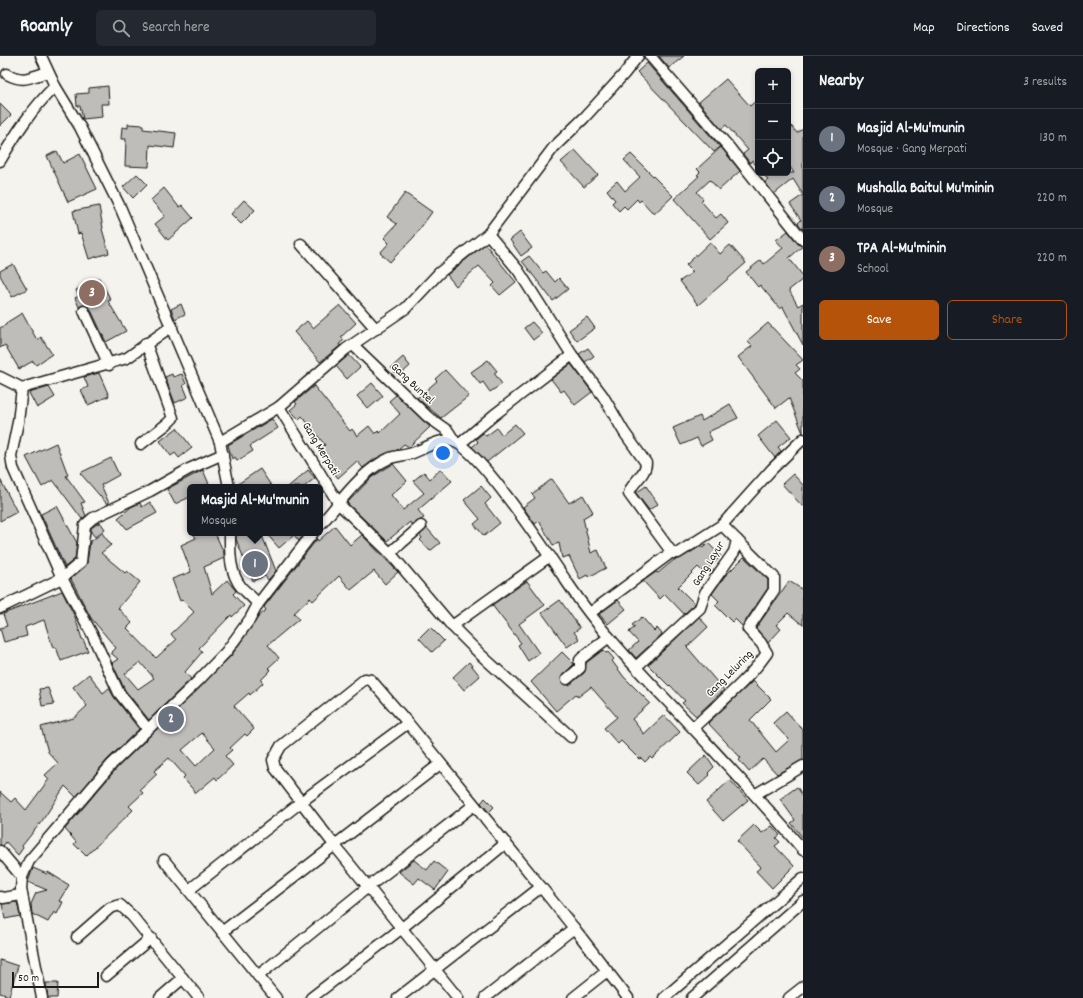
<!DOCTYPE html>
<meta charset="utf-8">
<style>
:root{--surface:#171b24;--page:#242831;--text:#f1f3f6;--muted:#9ea1a6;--line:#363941;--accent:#b45309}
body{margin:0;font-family:Dekko,sans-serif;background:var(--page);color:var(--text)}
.controls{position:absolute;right:12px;top:12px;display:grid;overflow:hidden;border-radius:6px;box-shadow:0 2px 6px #0003}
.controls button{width:36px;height:36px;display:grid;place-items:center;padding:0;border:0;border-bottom:1px solid var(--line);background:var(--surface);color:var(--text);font:20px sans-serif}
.scale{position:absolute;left:12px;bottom:10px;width:87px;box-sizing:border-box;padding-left:4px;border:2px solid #1c1c1c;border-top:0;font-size:11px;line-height:14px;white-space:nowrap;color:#1c1c1c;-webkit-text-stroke:3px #fdfcf7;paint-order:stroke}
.you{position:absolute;left:443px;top:397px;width:14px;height:14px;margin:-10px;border:3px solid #fff;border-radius:50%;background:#1a73e8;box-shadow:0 0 0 6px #1a73e833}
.badge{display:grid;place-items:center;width:26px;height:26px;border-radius:50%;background:var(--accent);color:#fff;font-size:13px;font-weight:700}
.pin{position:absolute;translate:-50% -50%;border:2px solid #fff;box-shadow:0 1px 4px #0006}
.popup{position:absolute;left:187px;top:428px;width:136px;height:52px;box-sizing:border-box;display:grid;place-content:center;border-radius:6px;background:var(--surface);filter:drop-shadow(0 1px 3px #0005);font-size:13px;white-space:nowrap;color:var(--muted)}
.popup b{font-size:15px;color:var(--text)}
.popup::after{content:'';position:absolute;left:50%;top:100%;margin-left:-8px;border:8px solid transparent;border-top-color:var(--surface)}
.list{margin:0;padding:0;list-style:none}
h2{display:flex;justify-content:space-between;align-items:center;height:52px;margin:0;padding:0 16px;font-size:17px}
h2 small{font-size:13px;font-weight:400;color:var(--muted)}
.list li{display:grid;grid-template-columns:26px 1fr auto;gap:12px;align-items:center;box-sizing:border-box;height:60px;padding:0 16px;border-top:1px solid var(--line)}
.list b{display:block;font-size:15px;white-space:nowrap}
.list p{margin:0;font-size:13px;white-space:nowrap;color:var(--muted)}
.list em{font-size:13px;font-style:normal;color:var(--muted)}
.actions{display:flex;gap:8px;padding:12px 16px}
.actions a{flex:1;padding:9px 0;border:1px solid var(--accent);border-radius:6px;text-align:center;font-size:14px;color:var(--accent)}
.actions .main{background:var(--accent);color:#fff}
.icon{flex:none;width:22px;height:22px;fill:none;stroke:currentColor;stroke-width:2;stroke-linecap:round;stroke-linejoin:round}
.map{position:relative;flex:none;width:803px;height:942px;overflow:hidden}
header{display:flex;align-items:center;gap:24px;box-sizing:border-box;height:56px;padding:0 20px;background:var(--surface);border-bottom:1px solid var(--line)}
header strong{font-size:19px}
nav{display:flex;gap:22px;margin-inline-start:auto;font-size:14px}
.search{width:280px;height:36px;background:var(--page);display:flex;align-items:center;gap:10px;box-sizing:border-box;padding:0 14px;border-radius:6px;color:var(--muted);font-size:15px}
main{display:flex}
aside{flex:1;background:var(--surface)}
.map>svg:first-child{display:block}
</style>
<header>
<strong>Roamly</strong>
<div class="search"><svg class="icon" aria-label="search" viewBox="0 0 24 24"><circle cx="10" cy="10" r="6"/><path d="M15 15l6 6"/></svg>Search here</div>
<nav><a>Map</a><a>Directions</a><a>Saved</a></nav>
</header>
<main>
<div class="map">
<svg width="803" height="942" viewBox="0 0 803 942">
<rect width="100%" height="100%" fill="#f4f3ee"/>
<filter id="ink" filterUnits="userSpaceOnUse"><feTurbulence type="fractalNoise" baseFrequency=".025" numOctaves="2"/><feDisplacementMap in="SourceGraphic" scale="8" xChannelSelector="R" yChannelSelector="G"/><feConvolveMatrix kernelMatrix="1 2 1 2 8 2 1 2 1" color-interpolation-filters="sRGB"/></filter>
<g filter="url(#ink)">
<g fill="#bebdba" stroke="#1c1c1c" fill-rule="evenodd">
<polygon points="659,0 684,0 669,12"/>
<polygon points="647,7 720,91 714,96 637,16"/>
<polygon points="726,23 750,50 758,43 758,112 752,104 750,107 743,98 748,94 726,69 721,73 699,46"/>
<polygon points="108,30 109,48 101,48 102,61 83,63 80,50 77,50 76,38 89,37 89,32"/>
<polygon points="0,48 11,59 0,70"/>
<polygon points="788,66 797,77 803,73 803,174 798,167 801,164 790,148 803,139 793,123 774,138 765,126 768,124 762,117 794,117 788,108"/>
<polygon points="128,68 143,69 143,73 176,77 174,92 150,89 149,111 125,110 126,83 121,83 122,71 128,72"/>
<polygon points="721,91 740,115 719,134 710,124 697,136 703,143 701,145 716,162 721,158 728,167 710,183 674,143 699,120 697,119 700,116 697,113"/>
<polygon points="575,94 598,119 584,131 561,106"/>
<polygon points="57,95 63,107 80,98 97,133 68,146 47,100"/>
<polygon points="631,98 673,140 654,158 641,144 639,146 637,143 627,153 624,150 619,155 612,147 615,144 607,134 617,125 625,135 640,121 624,104"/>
<polygon points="137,118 147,128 133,142 123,131"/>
<polygon points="164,132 179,151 182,149 193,162 168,184 155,168 165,160 151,144"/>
<polygon points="405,137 432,156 414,181 390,206 380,197 389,187 384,182 397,168 387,161"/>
<polygon points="244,144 255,154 241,168 231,158"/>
<polygon points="99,150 103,172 102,173 109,197 89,203 81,177 78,178 73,155"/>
<polygon points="788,175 798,188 803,190 789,202 803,220 803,223 789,234 798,250 803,247 803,289 783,251 780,253 760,229 758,231 746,216 761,204 764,208 783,192 776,184"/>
<polygon points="520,176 532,192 521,200 510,184"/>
<polygon points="710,186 720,198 730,189 746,207 698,249 680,225 693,216 686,209"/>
<polygon points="485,188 516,226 500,239 492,230 495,227 479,210 456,230 447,219"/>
<polygon points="529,200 543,217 546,215 555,226 559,222 568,233 553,245 522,205"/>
<polygon points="13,208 27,233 12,241 0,219 0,215"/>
<polygon points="99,222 111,244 108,245 126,275 106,286 90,252 85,249 79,251 75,242 79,240 76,234"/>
<polygon points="181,248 185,258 175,263 171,253"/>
<polygon points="340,249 356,267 341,281 344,284 339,288 340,290 320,306 294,276 307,265 313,272"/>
<polygon points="22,257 37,284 41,281 52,298 36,309 33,305 19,313 5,289 0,292 0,272 7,268 6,267"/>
<polygon points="587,261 595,272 577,285 569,274"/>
<polygon points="532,266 542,277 533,284 524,272"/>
<polygon points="768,267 803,304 796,309 800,313 795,317 803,325 803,377 789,342 776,352 738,301 752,290 747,285"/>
<polygon points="588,292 594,300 585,306 579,298"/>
<polygon points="349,299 360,311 347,323 336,310"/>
<polygon points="403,301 410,310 399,320 391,312"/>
<polygon points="488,304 497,315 494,317 502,328 490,336 483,326 480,328 471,316"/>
<polygon points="571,308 592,336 575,349 564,334 561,336 551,323"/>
<polygon points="445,314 469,340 441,362 417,342 437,325 435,323"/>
<polygon points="99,317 109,340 88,349 81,334 88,331 84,321"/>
<polygon points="172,318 173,321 182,318 186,328 183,329 188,341 175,347 165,321"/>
<polygon points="372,327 383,340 368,353 357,340"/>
<polygon points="314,330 350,375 352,373 357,380 369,370 375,378 378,375 380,377 400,358 389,345 396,339 430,371 409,391 404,388 397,394 375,403 363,412 357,405 338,422 331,413 334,411 320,393 325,389 302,360 299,363 290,354 297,348 295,346"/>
<polygon points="49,331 55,341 37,352 29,337"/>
<polygon points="730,348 738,362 708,376 712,384 701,390 697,382 681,389 673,372 700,360 702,365"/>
<polygon points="272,363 278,372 250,390 253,395 237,405 235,401 232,403 228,389"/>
<polygon points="777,364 791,381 778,391 781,395 775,402 758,380"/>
<polygon points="515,368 523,377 487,406 472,391 478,386 476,383 483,377 486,380 497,372 502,379"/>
<polygon points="177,372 192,392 179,402 175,397 171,400 160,385"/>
<polygon points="56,387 68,419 66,420 85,446 81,447 86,460 82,463 53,424 42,431 26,401"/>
<polygon points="111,402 119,419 101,429 109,447 107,448 80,417"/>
<polygon points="393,408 407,425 391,439 403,454 424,437 413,425 424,416 430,423 441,413 452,425 418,454 424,462 412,469 410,466 387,485 347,447 372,421"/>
<polygon points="260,413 272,431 235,431 235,430"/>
<polygon points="203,414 209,428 202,431 190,431 190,441 175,448 167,433"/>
<polygon points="308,414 315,422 304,431 288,431"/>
<polygon points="793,418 803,429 803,451 782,428"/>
<polygon points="0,423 17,456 0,465"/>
<polygon points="552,423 569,447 583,439 593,456 583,462 591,497 598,494 606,512 588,521 587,519 580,523 569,500 562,502 559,487 553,489 539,465 535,468 523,451 535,442 532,438"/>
<polygon points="481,430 491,442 485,448 500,467 484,480 474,468 480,463 464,444"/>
<polygon points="646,430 658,448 649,454 636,437"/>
<polygon points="150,446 157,457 127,473 118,462 131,451 140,447 142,451"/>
<polygon points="57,450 77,487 75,503 65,511 41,458"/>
<polygon points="100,466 105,473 95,481 91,476 91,472"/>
<path d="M335 470 350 489 362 479 398 516 385 528 374 515 351 534 339 520 313 545 310 542 294 557 299 563 268 589 279 602 268 612 271 614 261 624 263 627 250 639 249 637 234 650 254 673 247 680 245 678 230 692 232 694 225 700 233 709 217 724 215 721 196 737 183 722 185 720 169 702 154 715 157 718 140 734 143 737 129 750 133 754 86 800 74 788 76 786 65 773 117 712 231 600 259 560 266 554 264 551 317 483 318 485ZM202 677 215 692 196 710 182 694Z"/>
<polygon points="427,472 440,487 430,495 420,484 422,482 420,479"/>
<path d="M102 477 111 489 101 497 125 517 127 515 140 526 118 552 132 567 127 572 156 602 176 584 171 578 194 556 182 544 180 545 172 523 191 516 181 489 196 482 193 477H215L224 497V502L204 511 212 538 227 524 236 535 233 538 244 550 232 561 231 559 199 592 202 596 185 616 191 623 149 664 125 634 112 607 118 603 111 597 116 592 91 562 71 523 87 507 90 486ZM140 606 154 622 138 633 125 618Z"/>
<polygon points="242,477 261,477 276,515 268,524 265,520 253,525 236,483 236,479"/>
<polygon points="266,477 305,477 299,485 294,479 279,492"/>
<polygon points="708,487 721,500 704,517 698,511 678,531 695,548 684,558 665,538 660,543 643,525 656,516 658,517 674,504 681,502 701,490 703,492"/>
<polygon points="744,501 768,524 768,532 742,570 735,563 732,566 715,549 719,545 712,538 724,521"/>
<polygon points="527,525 545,549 519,568 539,597 528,605 518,589 521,587 492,549"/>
<polygon points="789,525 803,534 803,569 788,557 776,569 781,573 768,587 756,572"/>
<polygon points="62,535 75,561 82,583 83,583 88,595 61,605 56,591 53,592 44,564 25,571 27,580 4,586 0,572 7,570 3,558"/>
<polygon points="560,544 580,572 574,576 579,583 567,591 542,557"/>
<polygon points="618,544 626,553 608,568 599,558"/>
<polygon points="642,561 654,575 657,572 662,578 636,602 629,594 638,586 629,576 635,571 632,569"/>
<polygon points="699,561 708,571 687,591 724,634 696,660 682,647 685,645 670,629 669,630 648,609"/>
<polygon points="430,571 444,585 432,596 419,582"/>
<polygon points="603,594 606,597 608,596 614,603 612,605 624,621 650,647 632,663 644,678 664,659 680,676 652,703 650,701 645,706 641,702 639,703 621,685 618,688 604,672 617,661 591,631 578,641 576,638 556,655 531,626 562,596 574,608 561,621 562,627 569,629 584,617 586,607"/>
<polygon points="469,606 480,620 464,634 453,621"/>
<polygon points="89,618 103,637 109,632 114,641 139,673 107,704 76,741 65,730 42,765 22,790 23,792 18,799 6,786 3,790 0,789 0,736 11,746 15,742 26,754 49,723 45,719 58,707 48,696 41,671 74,662 87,650 73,631"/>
<polygon points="753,625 771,643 750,664 776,696 789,684 773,667 786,655 803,674 803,704 777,718 763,703 749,716 739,704 741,702 708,667"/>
<polygon points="48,632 54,648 42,650 39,633"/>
<polygon points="706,699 714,711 708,717 710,719 699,729 687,717"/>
<polygon points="730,724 748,744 723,765 706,746"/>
<polygon points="797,731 803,740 803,782 791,767 795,764 780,743"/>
<polygon points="485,742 494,751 489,756 481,747"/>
<polygon points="754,769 762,777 772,770 780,779 776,782 780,786 775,790 794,810 772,832 756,815 761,811 737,785"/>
<polygon points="414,804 427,814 434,805 448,816 435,834 419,822 414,828 399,816"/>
<polygon points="33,812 47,818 48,816 69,829 59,845 63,846 57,858 54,856 48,866 32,858 31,848 36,837 47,834 28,826"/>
<polygon points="17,846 20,860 5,863 2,848"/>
<polygon points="0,904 18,910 9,940 0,937"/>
<polygon points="46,927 58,927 57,942 48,942"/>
</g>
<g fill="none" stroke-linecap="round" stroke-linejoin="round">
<g stroke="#1c1c1c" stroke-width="13">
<g id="street">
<polyline points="41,0 55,30 80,71 121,153 220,386 229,431"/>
<polyline points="650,0 728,90 803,184"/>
<path d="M7 18C24 27 30 21 48 16"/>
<path d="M0 105C17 76 31 54 55 30"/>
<path d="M488 178 518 214 572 299 603 340 624 376 646 407C646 420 631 426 629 438L670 494 668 499 590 557"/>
<polyline points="301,188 376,273"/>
<polyline points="84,255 109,309"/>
<polyline points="353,289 428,361 448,375 455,386"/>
<polyline points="0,321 22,332 127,302 172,270"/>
<polyline points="22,332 18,366 11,400 13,412 62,522 92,578 119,637 147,672"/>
<polyline points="279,351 339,448 390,497 452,570"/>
<polyline points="220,386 279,351 346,293 406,252 439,217 488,178 554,91 584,62 624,18 638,0"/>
<polyline points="461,387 494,359 572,299"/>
<polyline points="141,388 167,368 173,362 146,287"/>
<path d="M320 469C340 447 360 416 388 403 396 399 407 400 415 396 426 392 440 382 452 385 478 390 551 503 569 529 599 574 637 613 674 652 718 699 762 745 803 794"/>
<path d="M230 477C230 496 229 517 242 532 247 537 253 542 258 548"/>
<polyline points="390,497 421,470"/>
<polyline points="670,497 678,497 722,469 772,413 803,383"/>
<polyline points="550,500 452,570 481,599 571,681"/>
<polyline points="0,552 62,522 81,506 85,469 93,462 150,435 189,413 223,398"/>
<polyline points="636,611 700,552 705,537 734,496 737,484 722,469"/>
<polyline points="567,623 580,612 580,604 583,601 609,581"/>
<path d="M693 672C718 648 747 626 767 597L761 587 748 573 774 534V521L737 484"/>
<polyline points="756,738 803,710"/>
<polyline points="0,795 22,821"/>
<polyline points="164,804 276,942"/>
<polyline points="189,834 301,746 408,667"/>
<polyline points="0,841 3,842 21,839"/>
<polyline points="222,876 440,708"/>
<polyline points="77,881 110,852 120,849 132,860 199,942"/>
<polyline points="106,920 151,882"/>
<polyline points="258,920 368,831 474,749"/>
<polyline points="42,942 21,833 22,821 29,805 112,708 198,625 226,596 250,563 258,548 313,477"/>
<polyline points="160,942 183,922"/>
<polyline points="311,942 402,872 506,787"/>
<polyline points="398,942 541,831 574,872"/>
<polyline points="458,942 335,790 275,712 273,704 281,690 365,623 371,624 408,667 541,831"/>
<polyline points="485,942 574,872 628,942"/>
<polyline points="573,942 607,915"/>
<polyline points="664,942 803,822"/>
<polyline points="692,942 803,845"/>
<polyline points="789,942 803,931"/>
</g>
</g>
<use href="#street" stroke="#fdfcf7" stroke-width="10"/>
</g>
</g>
<g text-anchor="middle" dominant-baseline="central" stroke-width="3" stroke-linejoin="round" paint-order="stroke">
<g font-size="12" fill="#1c1c1c" stroke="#fdfcf7">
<text transform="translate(412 328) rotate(43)">Gang Buntel</text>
<text transform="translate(320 393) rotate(59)">Gang Merpati</text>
<text transform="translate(709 508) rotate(-58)">Gang Layur</text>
<text transform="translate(730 618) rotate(-45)">Gang Leluring</text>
</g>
</g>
</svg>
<div class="controls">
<button>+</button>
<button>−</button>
<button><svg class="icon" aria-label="locate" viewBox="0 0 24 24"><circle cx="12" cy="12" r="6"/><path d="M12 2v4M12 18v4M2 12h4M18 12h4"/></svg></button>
</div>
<div class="scale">50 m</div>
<div class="you"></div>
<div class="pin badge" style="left:255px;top:508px;background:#6b7280">1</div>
<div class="popup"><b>Masjid Al-Mu'munin</b>Mosque</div>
<div class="pin badge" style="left:171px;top:663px;background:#6b7280">2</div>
<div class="pin badge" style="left:92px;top:237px;background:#8d6e63">3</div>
</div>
<aside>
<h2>Nearby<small>3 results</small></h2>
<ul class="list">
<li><span class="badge" style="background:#6b7280">1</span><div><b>Masjid Al-Mu'munin</b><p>Mosque · Gang Merpati</p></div><em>130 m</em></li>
<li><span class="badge" style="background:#6b7280">2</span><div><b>Mushalla Baitul Mu'minin</b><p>Mosque</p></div><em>220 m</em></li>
<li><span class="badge" style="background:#8d6e63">3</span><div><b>TPA Al-Mu'minin</b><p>School</p></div><em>220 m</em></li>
</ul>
<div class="actions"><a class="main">Save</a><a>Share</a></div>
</aside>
</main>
